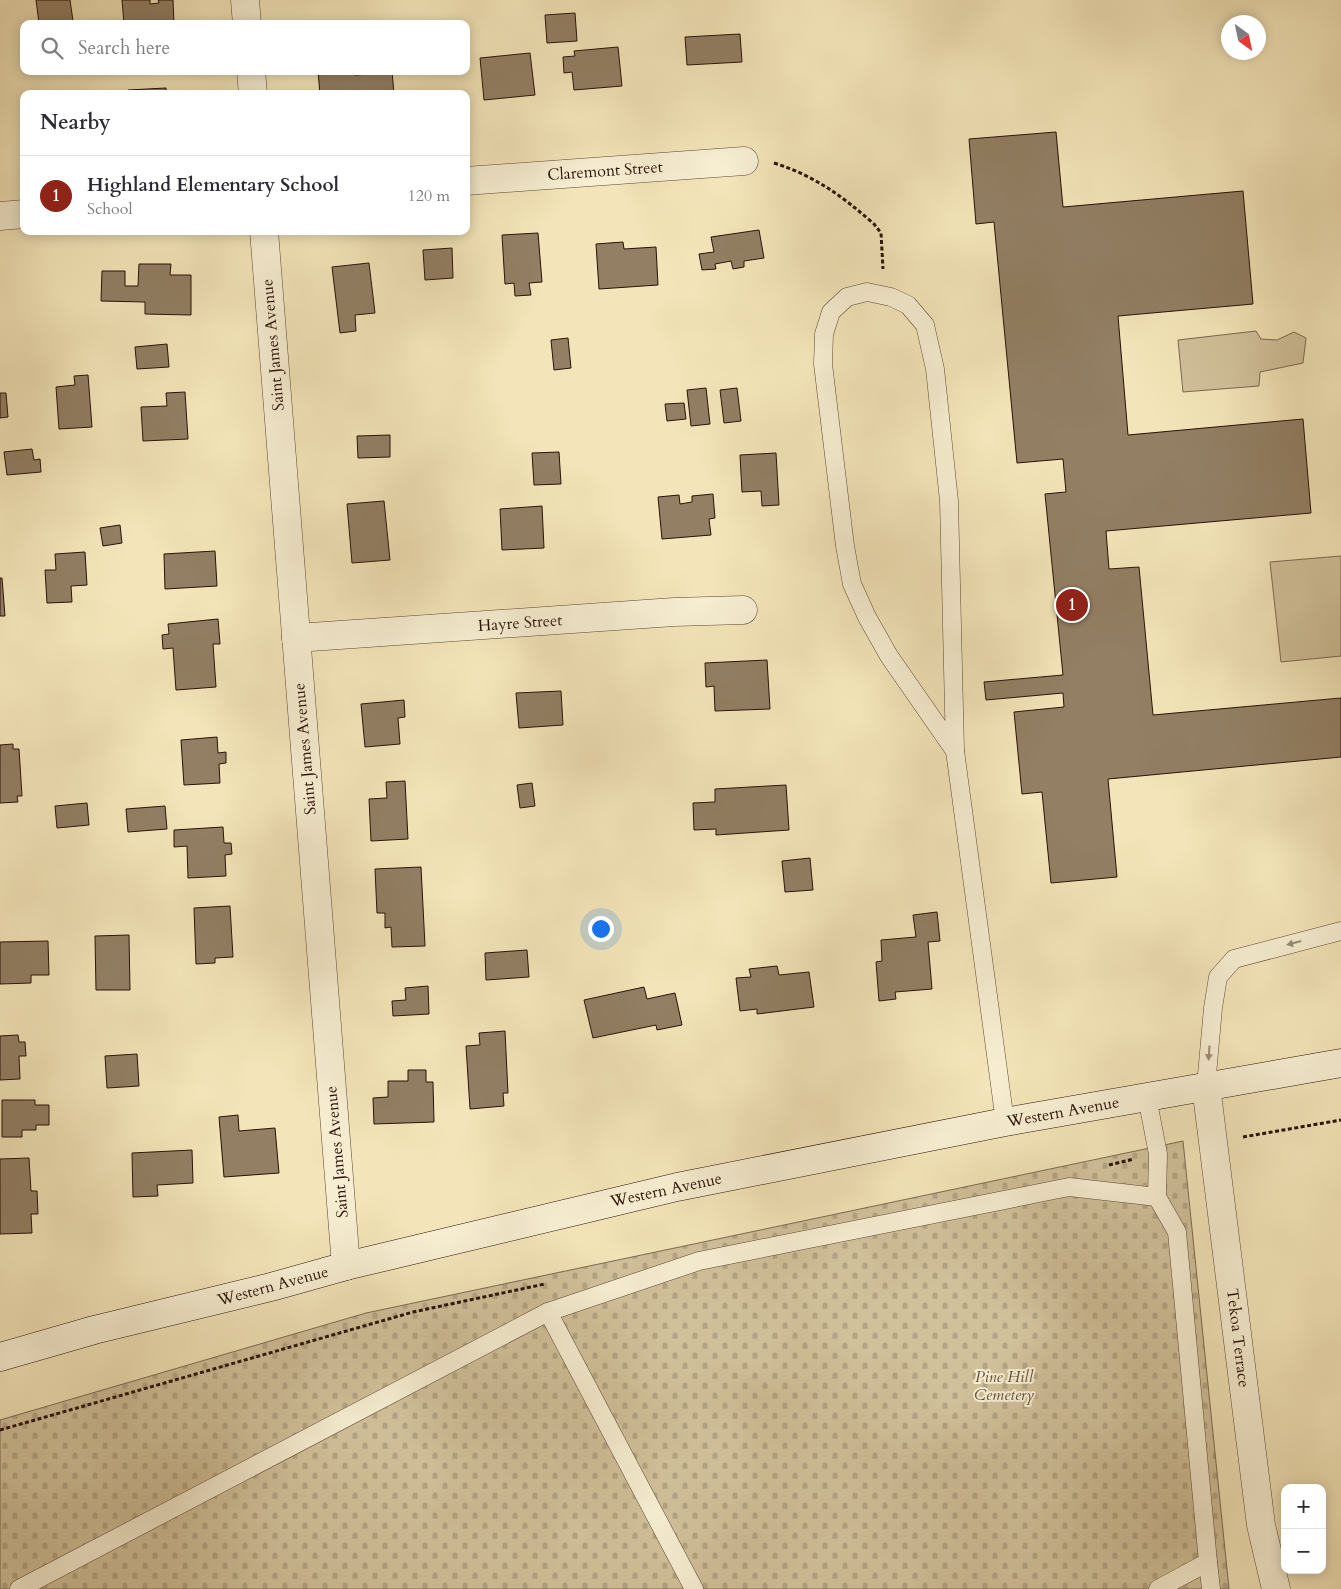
<!DOCTYPE html>
<meta charset="utf-8">
<style>
:root{--surface:#fff;--page:#f7f7f7;--text:#2b2b33;--muted:#7c7c81;--line:#e1e1e2;--accent:#8f2418}
body{margin:0;font-family:Cardo,serif;background:var(--page);color:var(--text)}
.controls{position:absolute;right:15px;bottom:15px;display:grid;overflow:hidden;border-radius:10px;box-shadow:0 2px 12px #0003}
.controls button{width:45px;height:45px;display:grid;place-items:center;padding:0;border:0;border-bottom:1px solid var(--line);background:var(--surface);color:var(--text);font:25px sans-serif}
.compass{position:absolute;left:1221px;top:15px;width:45px;height:45px;border-radius:50%;background:var(--surface);box-shadow:0 2px 12px #0003;rotate:147deg}
.you{position:absolute;left:600px;top:928px;width:18px;height:18px;margin:-12px;border:4px solid #fff;border-radius:50%;background:#1a73e8;box-shadow:0 0 0 8px #1a73e833}
.badge{display:grid;place-items:center;width:32px;height:32px;border-radius:50%;background:var(--accent);color:#fff;font-size:16px;font-weight:700}
.pin{position:absolute;translate:-50% -50%;border:2px solid #fff;box-shadow:0 1px 5px #0006}
.list{margin:0;padding:0;list-style:none}
h2{display:flex;justify-content:space-between;align-items:center;height:65px;margin:0;padding:0 20px;font-size:21px}
h2 small{font-size:16px;font-weight:400;color:var(--muted)}
.list li{display:grid;grid-template-columns:32px 1fr auto;gap:15px;align-items:center;box-sizing:border-box;height:80px;padding:0 20px;border-top:1px solid var(--line)}
.list b{display:block;font-size:19px;white-space:nowrap}
.list p{margin:0;font-size:16px;white-space:nowrap;color:var(--muted)}
.list em{font-size:16px;font-style:normal;color:var(--muted)}
.icon{flex:none;width:28px;height:28px;fill:none;stroke:currentColor;stroke-width:2;stroke-linecap:round;stroke-linejoin:round}
.map{position:relative;flex:none;width:1341px;height:1589px;overflow:hidden}
.search{position:absolute;background:var(--surface);box-shadow:0 2px 12px #0003;left:20px;top:20px;width:450px;height:55px;display:flex;align-items:center;gap:12px;box-sizing:border-box;padding:0 18px;border-radius:10px;color:var(--muted);font-size:19px}
.panel{position:absolute;background:var(--surface);box-shadow:0 2px 12px #0003;left:20px;top:90px;width:450px;height:145px;border-radius:10px}
.map>svg:first-child{display:block}
</style>
<div class="map">
<svg width="1341" height="1589" viewBox="0 0 1341 1589">
<defs>
<pattern id="cemetery-stones" width="16" height="16" patternUnits="userSpaceOnUse" patternTransform="scale(1.25)"><rect width="16" height="16" fill="#d1c19b"/><path d="M2 7V4a2 2 0 0 1 4 0v3zM10 15v-3a2 2 0 0 1 4 0v3z" fill="#b3a584"/></pattern>
</defs>
<rect width="100%" height="100%" fill="#f3e5b9"/>
<filter id="stains"><feTurbulence type="fractalNoise" baseFrequency=".004" numOctaves="4"/><feColorMatrix values="0 0 0 0 .2 0 0 0 0 .09 0 0 0 0 .02 0 0 0 .5 -.17"/></filter>
<radialGradient id="worn" r=".72"><stop offset=".6" stop-color="#630" stop-opacity="0"/><stop offset="1" stop-color="#630" stop-opacity=".3"/></radialGradient>
<polygon fill="url(#cemetery-stones)" stroke="#7d6951" points="1183,1141 1229,1589 0,1589 0,1420 366,1313"/>
<g fill="#d1c19b" stroke="#7d6951">
<polygon points="1256,331 1261,339 1277,340 1294,332 1306,338 1303,363 1260,372 1259,386 1183,392 1178,340"/>
<polygon points="1341,556 1341,656 1281,662 1270,562"/>
</g>
<g fill="#927f64" stroke="#291107">
<polygon points="36,0 70,0 73,21 66,21 66,24 39,23"/>
<polygon points="122,0 150,0 150,4 159,3 158,0 173,0 174,24 124,24"/>
<polygon points="575,13 577,41 547,43 545,15"/>
<polygon points="740,34 742,62 687,65 685,37"/>
<polygon points="618,47 622,86 574,90 572,72 564,73 563,57 575,56 574,51"/>
<polygon points="530,53 535,95 484,100 480,58"/>
<polygon points="318,71 354,71 355,75 371,74 371,71 392,71 394,94 320,94"/>
<polygon points="166,88 166,93 177,94 129,94 128,90"/>
<polygon points="1056,132 1063,207 1243,191 1253,304 1118,316 1128,435 1303,419 1311,513 1106,531 1109,569 1139,567 1153,715 1341,698 1341,757 1108,779 1117,877 1051,883 1042,792 1022,794 1014,712 1064,707 1063,693 986,700 984,682 1063,675 1045,494 1066,492 1063,459 1017,463 994,222 976,224 969,139"/>
<polygon points="759,230 764,258 744,261 744,267 733,269 731,261 715,264 716,269 702,270 699,254 714,252 711,237"/>
<polygon points="538,233 542,282 529,283 531,295 515,296 514,283 505,284 502,235"/>
<polygon points="623,242 624,249 656,247 658,285 599,289 596,244"/>
<polygon points="452,248 453,278 425,280 423,250"/>
<polygon points="369,263 375,313 355,315 356,331 340,333 332,267"/>
<polygon points="139,264 171,264 170,275 191,275 191,315 145,314 145,302 101,301 102,271 125,271 125,286 138,286"/>
<polygon points="568,338 571,368 554,370 551,340"/>
<polygon points="167,344 169,367 137,369 135,347"/>
<polygon points="88,375 92,427 59,429 56,387 75,385 74,376"/>
<polygon points="706,388 710,424 691,426 687,390"/>
<polygon points="737,388 741,421 724,423 720,390"/>
<polygon points="185,392 188,439 143,441 141,407 167,406 166,393"/>
<polygon points="0,393 6,393 8,417 0,418"/>
<polygon points="684,403 686,419 667,421 665,404"/>
<polygon points="390,435 390,457 358,458 357,436"/>
<polygon points="32,449 34,460 40,459 41,472 7,475 4,452"/>
<polygon points="559,452 561,484 534,485 532,453"/>
<polygon points="776,453 779,505 762,506 761,491 742,492 740,455"/>
<polygon points="713,494 715,518 709,519 711,535 662,539 658,497 679,495 680,504 692,502 692,496"/>
<polygon points="384,501 390,560 352,563 347,504"/>
<polygon points="542,506 544,548 502,550 500,509"/>
<polygon points="120,525 122,543 103,546 100,528"/>
<polygon points="215,551 217,586 165,589 164,554"/>
<polygon points="85,552 87,585 71,586 72,602 47,603 45,570 56,570 55,554"/>
<polygon points="0,578 2,578 5,616 0,616"/>
<polygon points="218,619 220,644 213,644 216,687 176,690 173,648 163,649 162,635 169,634 168,624"/>
<polygon points="767,660 770,709 715,711 714,686 706,687 705,663"/>
<polygon points="561,691 563,725 519,728 516,693"/>
<polygon points="404,700 405,717 398,718 400,744 365,747 361,704"/>
<polygon points="217,737 218,753 226,752 226,763 219,764 220,783 184,785 181,740"/>
<polygon points="13,744 13,749 19,749 22,796 17,796 18,802 0,803 0,745"/>
<polygon points="405,781 408,839 371,841 369,799 387,798 386,782"/>
<polygon points="532,783 535,806 520,808 517,785"/>
<polygon points="786,785 789,830 716,835 716,829 694,830 693,803 715,802 715,789"/>
<polygon points="87,803 89,825 57,828 55,806"/>
<polygon points="165,806 167,829 128,832 126,809"/>
<polygon points="223,827 224,843 231,843 232,854 225,855 226,876 188,878 187,846 174,847 174,830"/>
<polygon points="810,858 813,890 785,892 782,861"/>
<polygon points="421,867 425,946 392,947 391,927 385,928 385,913 377,913 375,869"/>
<polygon points="230,906 233,957 215,958 215,963 196,964 194,908"/>
<polygon points="937,912 940,941 928,942 932,989 895,992 896,999 879,1001 876,962 882,961 881,940 916,937 913,915"/>
<polygon points="129,935 130,990 96,990 95,936"/>
<polygon points="48,941 49,975 31,975 31,983 0,984 0,942"/>
<polygon points="527,950 529,977 486,980 485,953"/>
<polygon points="777,966 779,975 809,972 814,1007 757,1014 757,1009 740,1011 736,978 751,977 749,969"/>
<polygon points="428,986 429,1014 393,1016 392,1001 406,1000 405,988"/>
<polygon points="644,987 647,999 675,993 682,1025 657,1030 656,1025 593,1038 584,1000"/>
<polygon points="505,1031 508,1093 503,1093 504,1106 470,1109 466,1046 480,1045 479,1033"/>
<polygon points="18,1035 19,1042 25,1042 26,1056 19,1056 20,1079 0,1080 0,1036"/>
<polygon points="137,1054 139,1086 107,1088 105,1056"/>
<polygon points="408,1070 426,1070 426,1082 433,1082 434,1122 374,1124 373,1098 388,1097 388,1081 408,1081"/>
<polygon points="2,1100 35,1100 35,1105 49,1105 49,1125 36,1125 36,1130 22,1130 22,1137 2,1137"/>
<polygon points="238,1115 239,1131 275,1128 279,1173 224,1177 219,1117"/>
<polygon points="192,1150 193,1183 157,1185 158,1196 133,1197 132,1153"/>
<polygon points="29,1158 31,1191 37,1191 38,1214 31,1214 32,1233 0,1234 0,1159"/>
</g>
<g fill="none" stroke-linecap="round" stroke-linejoin="round">
<g stroke="#5c4634" stroke-width="19">
<g id="lane">
<polygon points="867,292 891,297 908,305 925,325 935,369 949,501 955,751 889,656 867,617 852,584 845,546 823,364 824,334 831,312 847,297"/>
<polyline points="955,751 1005,1122"/>
<polyline points="1206,1086 1213,1008 1218,977 1234,959 1341,931"/>
<polyline points="1147,1097 1158,1154 1157,1197"/>
<polyline points="548,1312 694,1589"/>
<polyline points="1208,1562 1211,1589"/>
<polyline points="19,1589 548,1312 699,1261 1069,1187 1157,1197 1177,1232 1208,1562 1158,1589"/>
</g>
</g>
<g stroke="#5c4634" stroke-width="29">
<g id="street">
<polyline points="245,0 247,24"/>
<polyline points="251,71 253,94"/>
<polyline points="466,181 744,161"/>
<polyline points="0,216 24,214"/>
<polyline points="264,231 346,1266"/>
<polyline points="296,638 674,612 743,610"/>
<polyline points="1206,1086 1261,1525 1276,1589"/>
</g>
</g>
<g stroke="#291107" stroke-width="29">
<polyline id="secondary" points="0,1357 94,1330 271,1287 346,1266 677,1187 1005,1122 1341,1063"/>
</g>
<g stroke="#291107" stroke-width="3" stroke-dasharray="4 2.5" stroke-linecap="butt">
<path d="M774 163C815 176 842 196 874 224L881 233 883 269"/>
<polyline points="1243,1137 1341,1120"/>
<polyline points="1109,1165 1134,1159"/>
<polyline points="0,1430 413,1312 545,1284"/>
</g>
<use href="#lane" stroke="#f7eed2" stroke-width="18"/>
<use href="#street" stroke="#f7eed2" stroke-width="28"/>
<use href="#secondary" stroke="#f7eed2" stroke-width="28"/>
</g>
<defs><path id="oneway-solid" d="M-6-.8H1V-3.2L6.5 0L1 3.2V.8H-6Z" transform="scale(1.25)"/></defs>
<g fill="#9a8b77">
<use href="#oneway-solid" transform="translate(1294 943) rotate(165)"/>
<use href="#oneway-solid" transform="translate(1209 1053) rotate(94)"/>
</g>
<g text-anchor="middle" dominant-baseline="central" stroke-width="4" stroke-linejoin="round" paint-order="stroke">
<g font-size="16" fill="#291107" stroke="#f7eed2">
<text transform="translate(605 171) rotate(-4)">Claremont Street</text>
<text transform="translate(273 345) rotate(-95)">Saint James Avenue</text>
<text transform="translate(520 623) rotate(-4)">Hayre Street</text>
<text transform="translate(305 749) rotate(-95)">Saint James Avenue</text>
<text transform="translate(1063 1112) rotate(-10)">Western Avenue</text>
<text transform="translate(337 1152) rotate(-95)">Saint James Avenue</text>
<text transform="translate(666 1190) rotate(-12)">Western Avenue</text>
<text transform="translate(273 1286) rotate(-15)">Western Avenue</text>
<text transform="translate(1238 1338) rotate(83)">Tekoa Terrace</text>
</g>
<g font-size="16" font-style="italic" fill="#644f3b" stroke="#f7eed2">
<text x="1004" y="1377">Pine Hill<tspan x="1004" dy="18">Cemetery</tspan></text>
</g>
</g>
<rect width="100%" height="100%" filter="url(#stains)"/>
<rect width="100%" height="100%" fill="url(#worn)"/>
</svg>
<div class="controls">
<button>+</button>
<button>−</button>
</div>
<svg class="compass" viewBox="-18 -18 36 36"><path d="M0-13l5 13h-10z" fill="#e53935"/><path d="M0 13l5-13h-10z" fill="#7c7c81"/></svg>
<div class="you"></div>
<div class="pin badge" style="left:1072px;top:605px">1</div>
<div class="search"><svg class="icon" aria-label="search" viewBox="0 0 24 24"><circle cx="10" cy="10" r="6"/><path d="M15 15l6 6"/></svg>Search here</div>
<section class="panel">
<h2>Nearby<small></small></h2>
<ul class="list">
<li><span class="badge">1</span><div><b>Highland Elementary School</b><p>School</p></div><em>120 m</em></li>
</ul>
</section>
</div>
